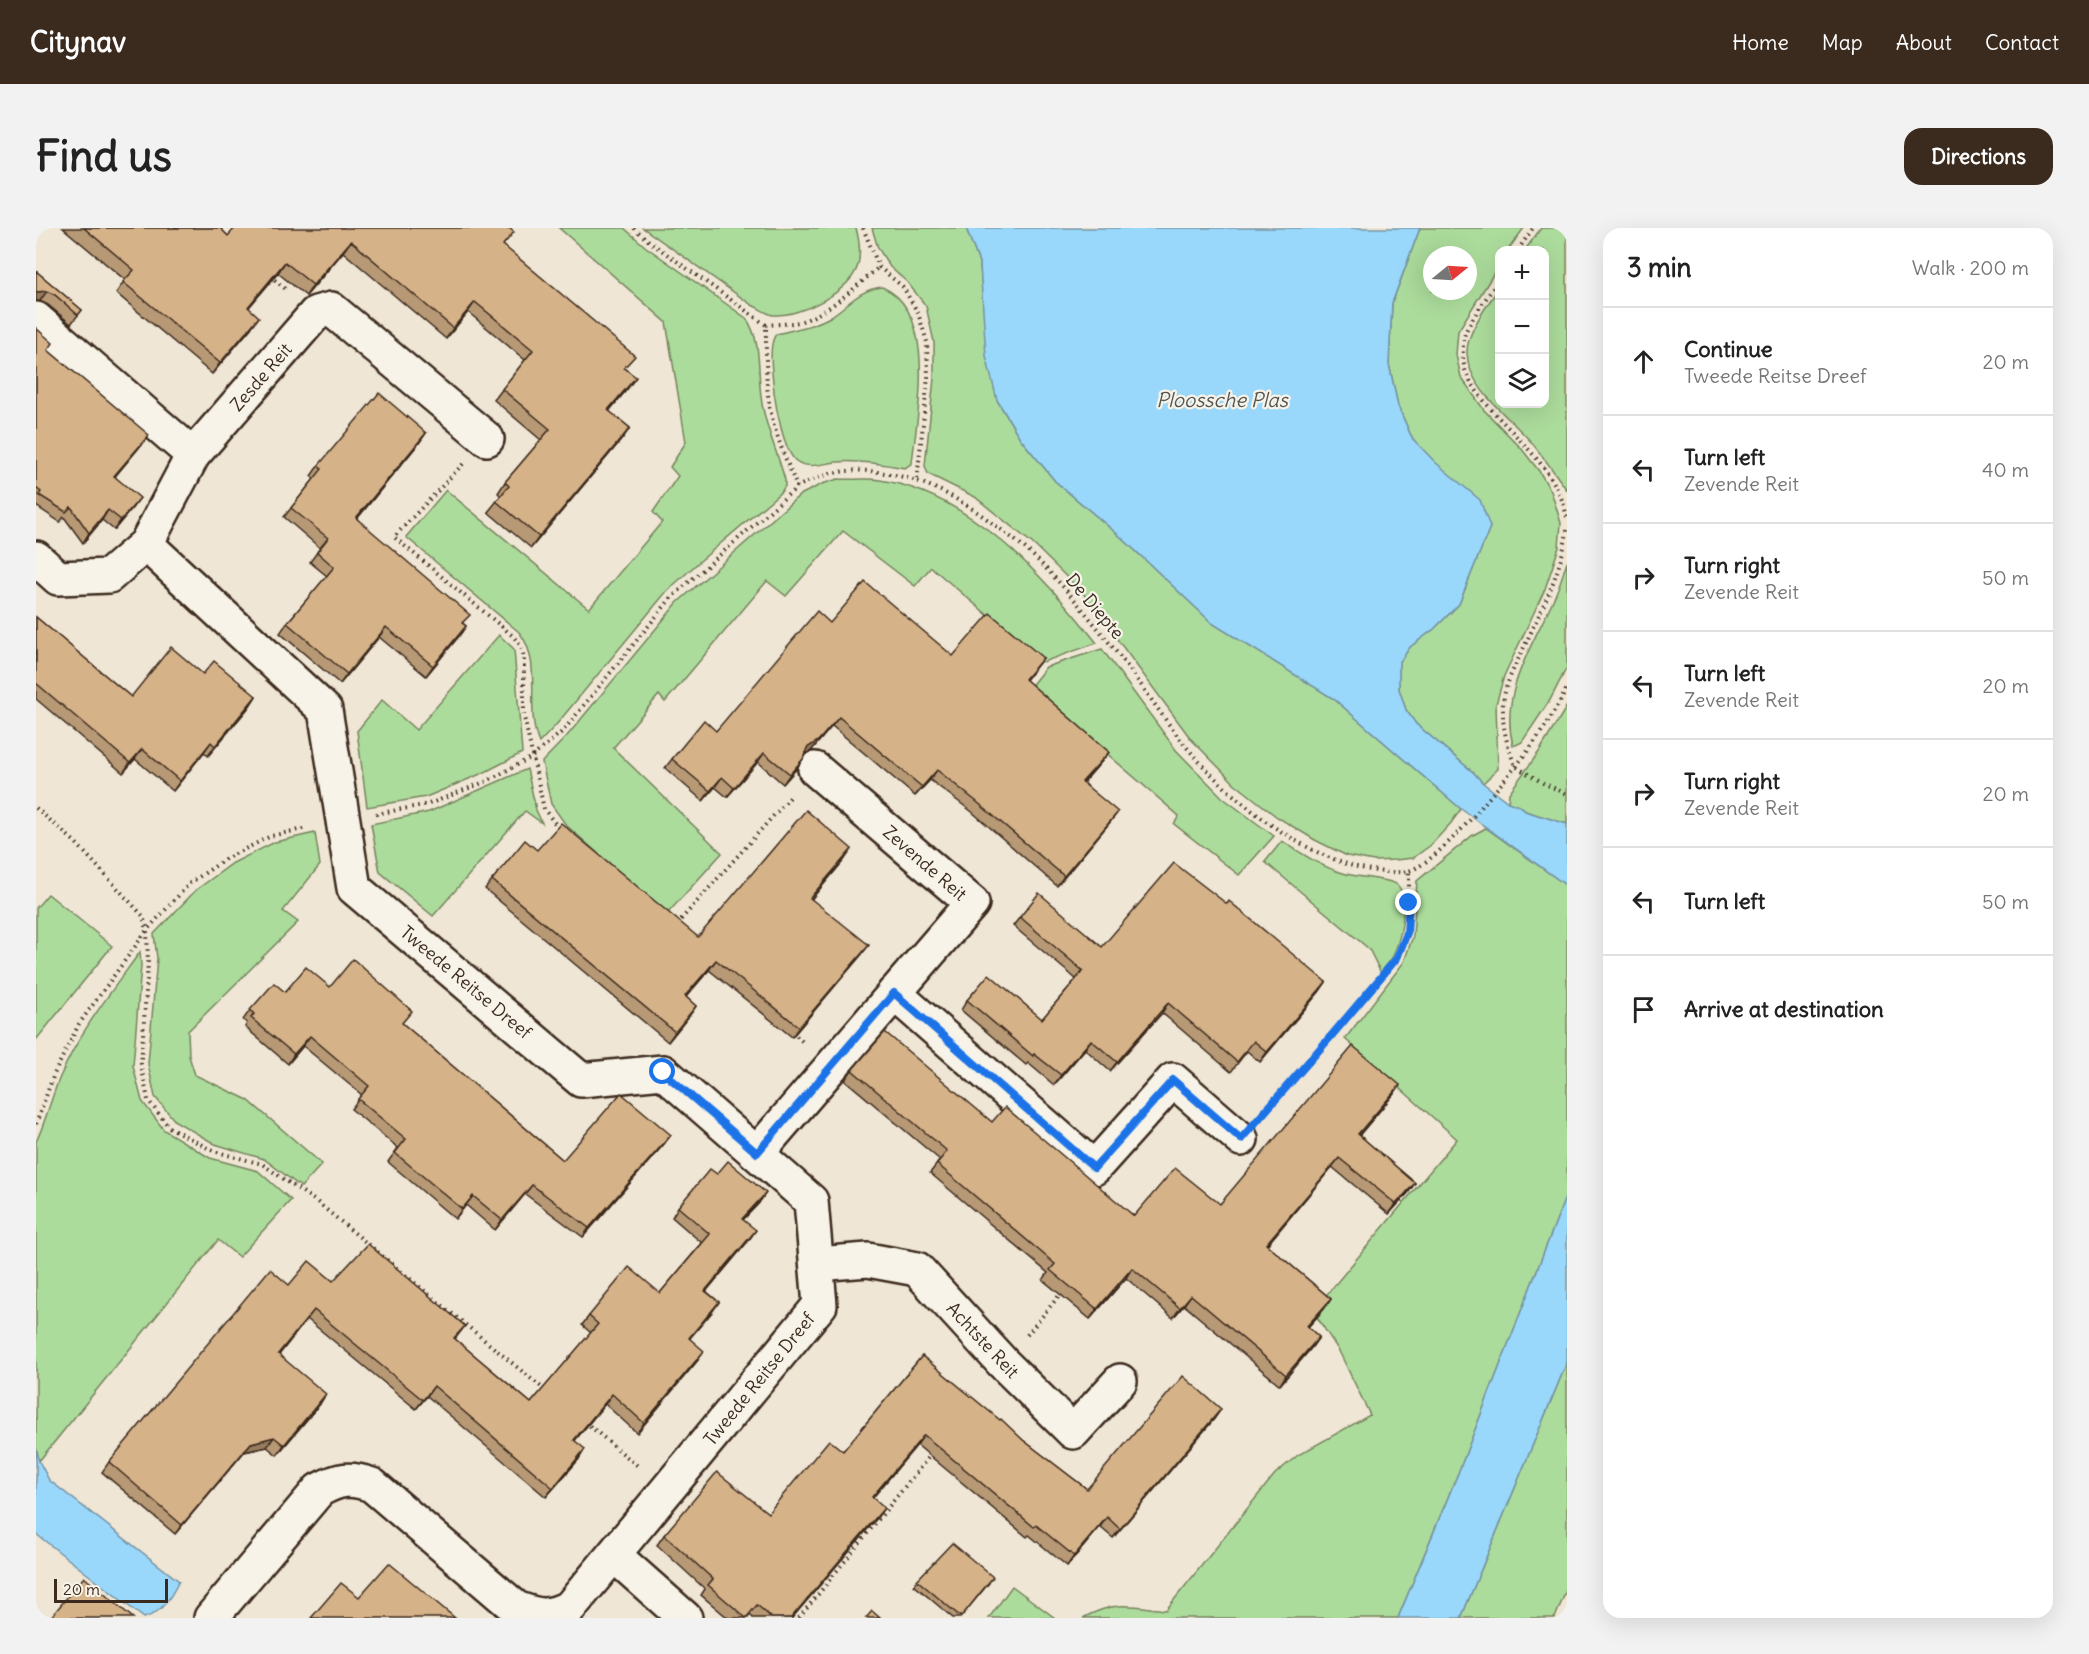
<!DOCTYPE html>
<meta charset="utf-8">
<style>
:root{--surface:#fff;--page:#f2f2f2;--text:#222;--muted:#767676;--line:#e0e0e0;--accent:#3b2a1e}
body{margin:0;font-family:Delius,sans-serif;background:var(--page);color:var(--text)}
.controls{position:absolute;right:18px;top:18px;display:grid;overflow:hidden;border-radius:12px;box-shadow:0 6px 24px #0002}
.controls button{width:54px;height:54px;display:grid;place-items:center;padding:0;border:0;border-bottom:2px solid var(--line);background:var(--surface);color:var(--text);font:30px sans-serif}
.compass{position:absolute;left:1387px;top:18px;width:54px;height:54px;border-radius:50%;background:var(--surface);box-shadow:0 6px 24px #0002;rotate:72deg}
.scale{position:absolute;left:18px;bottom:15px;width:114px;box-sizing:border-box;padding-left:6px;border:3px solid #3b2a1e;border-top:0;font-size:16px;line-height:21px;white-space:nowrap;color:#3b2a1e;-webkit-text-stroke:4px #f7f3e8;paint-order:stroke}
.stop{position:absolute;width:18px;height:18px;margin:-14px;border:4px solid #1a73e8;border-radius:50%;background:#fff}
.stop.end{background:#1a73e8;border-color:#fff;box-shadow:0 2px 6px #0008}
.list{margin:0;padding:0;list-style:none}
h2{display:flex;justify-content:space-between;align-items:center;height:78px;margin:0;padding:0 24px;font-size:26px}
h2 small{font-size:20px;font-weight:400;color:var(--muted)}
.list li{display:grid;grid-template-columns:39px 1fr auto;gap:18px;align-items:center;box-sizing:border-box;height:108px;padding:0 24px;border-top:2px solid var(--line)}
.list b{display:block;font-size:22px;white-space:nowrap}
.list p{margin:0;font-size:20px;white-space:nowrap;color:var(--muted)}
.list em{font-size:20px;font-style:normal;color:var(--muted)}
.icon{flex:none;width:33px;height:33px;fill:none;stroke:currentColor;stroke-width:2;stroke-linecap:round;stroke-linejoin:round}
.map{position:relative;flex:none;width:1531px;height:1390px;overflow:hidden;border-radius:18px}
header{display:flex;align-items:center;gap:36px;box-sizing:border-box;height:84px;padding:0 30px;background:var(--accent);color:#fff}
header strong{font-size:28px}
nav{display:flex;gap:33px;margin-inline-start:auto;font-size:21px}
.intro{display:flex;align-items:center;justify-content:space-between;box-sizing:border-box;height:144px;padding:0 36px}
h1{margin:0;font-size:42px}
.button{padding:15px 27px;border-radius:18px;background:var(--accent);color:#fff;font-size:21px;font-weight:700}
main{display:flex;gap:36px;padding:0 36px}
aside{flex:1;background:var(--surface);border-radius:18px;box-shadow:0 6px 24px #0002}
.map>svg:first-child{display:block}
</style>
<header>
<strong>Citynav</strong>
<nav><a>Home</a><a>Map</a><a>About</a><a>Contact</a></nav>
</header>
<div class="intro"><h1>Find us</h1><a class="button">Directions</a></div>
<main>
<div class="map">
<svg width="1531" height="1390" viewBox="0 0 1531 1390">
<rect width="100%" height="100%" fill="#f0e6d5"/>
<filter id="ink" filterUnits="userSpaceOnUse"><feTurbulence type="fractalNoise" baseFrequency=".0167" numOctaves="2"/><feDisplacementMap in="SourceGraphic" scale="12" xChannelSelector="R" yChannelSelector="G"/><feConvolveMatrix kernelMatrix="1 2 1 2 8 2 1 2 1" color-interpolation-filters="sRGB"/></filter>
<g filter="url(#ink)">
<g fill="#acdc9c" stroke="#74835d" stroke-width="1.5" fill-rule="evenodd">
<path d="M523 0H588L610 19 710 90C729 117 719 153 728 185 733 207 743 229 749 252V258L746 263 664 333 631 363 520 497 503 515C488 480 508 435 483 404L370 309 410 262 553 381 626 294 617 284 642 248 634 239 650 214 630 94Z"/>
<path d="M607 0H820C823 11 825 25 822 37 814 64 764 89 737 87 731 86 723 80 716 77Z"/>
<polygon points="836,0 930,0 944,37 947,72 961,172 984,210 1019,253 1086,310 1176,395 1298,471 1425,581 1415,595 1395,617 1377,630 1359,632 1338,633 1311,628 1279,612 1241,589 1198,555 1155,511 1047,365 997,316 939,269 892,246 889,238 898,150 898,114 890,78 871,54 854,39 842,20"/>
<path d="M1384 0H1488L1472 22H1464L1463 37 1422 103 1420 127 1425 149 1448 182 1485 220 1503 243 1515 263 1525 295 1523 319 1509 361 1468 448 1460 476 1462 541 1447 555 1438 545 1380 496 1370 482 1363 461V435L1374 419 1398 401 1423 376 1454 299 1376 210 1362 178 1353 136 1356 75ZM1396 27H1432V63H1396Z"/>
<path d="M1505 0H1531V262C1519 246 1508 229 1495 214 1474 189 1432 161 1431 125 1430 105 1452 76 1463 60L1464 176H1508V22H1489Z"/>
<path d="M846 59C903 83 881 187 876 235L869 240C847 236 823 232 801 234 788 235 772 242 760 233 748 223 740 180 738 164 737 149 731 118 740 106 758 102 778 98 794 89 814 76 822 62 846 59Z"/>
<path d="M802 251C816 252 830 250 844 252 934 266 1007 347 1061 415L1007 434 895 339 879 358 807 303 750 368 731 353 629 474 623 467 577 520 686 625 631 686 530 597 515 576 506 534 531 508 642 374 764 267 786 256Z"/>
<path d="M1531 333V439L1514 472 1486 514 1480 517H1477C1463 465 1497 417 1517 372 1523 360 1527 346 1531 333Z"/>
<polygon points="463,407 478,421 486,525 447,545 390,569 331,579 321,503 346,472 380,502"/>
<polygon points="1066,421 1140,522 1187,570 1238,608 1203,647 1138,596 1143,588 994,459 1010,439"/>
<polygon points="1531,478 1531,596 1489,583 1472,574 1473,565 1503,524"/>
<polygon points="491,541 500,582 506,595 489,583 397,688 344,644 335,596 393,584"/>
<path d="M1450 600 1531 658V965L1423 1243 1362 1390H1047C1080 1372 1095 1378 1130 1382L1239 1246 1262 1227 1334 1187 1303 1123 1277 1083 1421 911 1309 811 1368 734 1377 708 1381 653 1437 607Z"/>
<polygon points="279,605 284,637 247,683 262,694 152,803 153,828 159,847 212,872 286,936 265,959 228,931 179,916 139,893 119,869 112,836 121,730 118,706 160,662 197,635 239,614"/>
<path d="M1246 613C1265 625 1285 639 1307 645 1318 649 1354 651 1360 656 1375 667 1364 711 1358 726 1355 733 1349 739 1345 745L1333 721 1229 634Z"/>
<polygon points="12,666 76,718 0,812 0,680"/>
<path d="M104 724 105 738 97 838 106 873 128 902 174 930 222 943 255 972 203 1029 182 1012 3 1233 0 1219V914C10 893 15 870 24 849 44 803 75 764 104 724Z"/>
<polygon points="1531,1134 1531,1360 1519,1390 1425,1390"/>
<polygon points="976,1358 1019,1390 953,1390"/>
</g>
<g fill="#9ad8fb" stroke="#7492a3" stroke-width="1.5">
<polygon points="930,0 1384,0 1356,75 1353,136 1362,178 1376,210 1399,234 1444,272 1454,299 1423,376 1398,401 1374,419 1363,435 1363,461 1370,482 1380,496 1438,545 1447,555 1472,574 1486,579 1489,583 1531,596 1531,658 1425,581 1298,471 1176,395 1086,310 1019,253 984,210 961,172 950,128 944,37"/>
<polygon points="1531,965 1531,1134 1425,1390 1362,1390 1423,1243"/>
<path d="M0 1219 3 1233 13 1252 143 1353C135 1369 126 1385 108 1390L0 1306Z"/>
</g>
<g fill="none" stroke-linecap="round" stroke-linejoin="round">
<g stroke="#3b2a1e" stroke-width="38">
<g id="minor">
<polyline points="0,91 157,227"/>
<path d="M110 316 289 482 318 660 545 852 627 844 775 973 784 1077 534 1379C512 1390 504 1389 480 1380L336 1257C314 1249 303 1251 283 1262L175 1390"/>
<polyline points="0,330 22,350 73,348 110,316 157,227 280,85 295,81 451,211"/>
<polyline points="858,765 1058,940 1137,852 1205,911"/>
<polyline points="721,925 936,675 779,541"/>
<polyline points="781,1036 832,1032 881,1041 967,1135 1037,1204 1084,1153"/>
<polyline points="579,1328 649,1390"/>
</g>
</g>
<g stroke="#3b2a1e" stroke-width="4" stroke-dasharray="1.5 4.5" stroke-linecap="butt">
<path d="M598 0 614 14 730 97C730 125 729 153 734 180 739 207 751 234 761 259"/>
<polyline points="827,0 843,39 867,59 882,85 891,114 892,149 881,252"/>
<polyline points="1482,22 1497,0"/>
<polyline points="234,48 251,62"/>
<path d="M1464 50C1455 64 1431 95 1428 109 1426 121 1426 138 1432 149 1459 199 1520 230 1531 290"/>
<path d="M730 97C740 96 753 96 763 94 791 86 821 58 843 39"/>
<polyline points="427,236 358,309 477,408 485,418 488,430 488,489 508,581 524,602"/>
<path d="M1531 302C1526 342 1507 378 1490 415 1481 435 1467 457 1467 480 1466 500 1472 519 1479 538L1507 555 1531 566"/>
<polyline points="0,580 39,614 107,688 111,702 112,735 105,836 112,872 133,899 177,923 226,936 281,974 510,1163"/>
<path d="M340 586 393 576 451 553 496 529 527 503 636 369 761 259C796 241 821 239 859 247 896 255 929 274 959 297 969 305 981 313 991 322 1027 355 1058 395 1088 434 1109 461 1127 490 1148 516 1186 562 1237 605 1292 629 1313 638 1348 648 1372 643 1394 638 1436 591 1451 572 1481 538 1511 502 1531 460"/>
<polyline points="641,696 756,567"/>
<polyline points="756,804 768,815"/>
<polyline points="1229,883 1296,808 1361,731 1371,705 1373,675 1373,643"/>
<polyline points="0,896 18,846 43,796 111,702 154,655 191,630 235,608 271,600"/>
<polyline points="991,1107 1026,1064"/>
<polyline points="549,1194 603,1239"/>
<polyline points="763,1390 896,1225"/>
</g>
<use href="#minor" stroke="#f7f3e8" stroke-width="33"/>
</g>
<g fill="#b89975" stroke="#3b2a1e" stroke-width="1.5">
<polygon points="27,0 184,0 192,8 468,18 589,141 592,160 573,183 594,200 586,211 495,320 452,284 465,268 462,265 469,254 505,212 458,172 489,132 432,84 410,111 307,24 270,68 242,45 212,80 215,100 176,146 80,65 89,52"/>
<polygon points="0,43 46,82 35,96 12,77 4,73"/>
<polygon points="0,100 12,123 106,216 79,248 97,279 78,302 66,292 47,315 28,289 24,294 0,278"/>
<polygon points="390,205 383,215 321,291 430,398 423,408 390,448 343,409 304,456 244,405 251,395 291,348 274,334 284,320 248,289 278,251 275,248 282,238"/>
<polygon points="0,389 95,469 167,446 220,468 213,479 172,528 168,524 137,563 99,531 87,545 0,471"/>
<polygon points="794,395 917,428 1007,430 990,452 1073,524 1066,533 1047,555 1075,593 1021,658 935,583 894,552 879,568 796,498 775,523 769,527 761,540 747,556 722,534 691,569 679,559 667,573 629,540 636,531 680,503"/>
<polygon points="501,622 662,709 809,631 775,671 826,726 756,809 673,742 650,769 660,778 653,788 632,814 449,661 456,652"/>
<polygon points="984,689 1066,719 1290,754 1283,764 1224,834 1211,823 1195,844 1126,785 1074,843 1049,821 1018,857 992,835 990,837 925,782 931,772 1006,791 1040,751 977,698"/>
<polygon points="294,759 367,796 527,932 628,916 547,1009 489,966 459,1002 430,977 419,991 352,934 362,920 315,881 326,867 267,818 252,836 209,799 211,795 207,792 214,782 249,764"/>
<polygon points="816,842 956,894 1098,988 1184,976 1364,857 1357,867 1323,907 1379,955 1372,965 1353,986 1296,939 1231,1017 1295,1071 1288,1081 1272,1099 1283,1109 1276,1119 1244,1157 1148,1077 1137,1090 1090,1050 1054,1091 1007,1052 1012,1045 894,945 904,932 809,852"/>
<polygon points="681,946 723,975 707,992 713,1012 670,1063 683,1074 676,1084 654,1110 662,1132 601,1205 569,1176 539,1212 543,1231 510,1269 391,1168 380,1181 271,1091 243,1127 284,1176 241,1227 231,1219 208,1224 139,1306 66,1244 73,1234 253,1057 297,1053 429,1098 419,1111 495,1175 555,1105 546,1097 553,1088 624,1065 666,1015 636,989 642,979"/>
<polygon points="886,1128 987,1212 1051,1261 1185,1181 1178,1191 1077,1310 1064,1299 1031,1338 993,1307 991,1309 881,1217 837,1269 841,1290 756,1390 717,1390 714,1387 712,1390 692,1390 665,1367 669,1361 621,1317 628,1307 732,1285 807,1223"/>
<polygon points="881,1352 953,1355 924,1390 917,1390 878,1357"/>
</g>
<g fill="#967d5f" stroke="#3b2a1e" stroke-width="1.5">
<polygon points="315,13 307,24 270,68 277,57"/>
<polygon points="249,34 242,45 204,90 212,79"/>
<polygon points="11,63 4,73 0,73 0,64"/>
<polygon points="439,74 432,84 410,111 417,100"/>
<polygon points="223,89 215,100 176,146 184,135"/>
<polygon points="600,149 592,160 565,193 572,182"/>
<polygon points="594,200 586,211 495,320 503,309"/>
<polygon points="390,205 383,215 313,300 320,290"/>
<polygon points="113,207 106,216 72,257 78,248"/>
<polygon points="104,270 97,279 78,302 85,292"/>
<polygon points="72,282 66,292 47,315 53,305"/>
<polygon points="430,398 423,408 390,448 397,438"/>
<polygon points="350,399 343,409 304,456 311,446"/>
<polygon points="220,468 213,479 172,528 179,518"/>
<polygon points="803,489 796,498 775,523 764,529 771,520"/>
<polygon points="175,514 168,524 137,563 144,553"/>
<polygon points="106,521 99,531 87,545 94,535"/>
<polygon points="1073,524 1066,533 1039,564 1046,554"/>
<polygon points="728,525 722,534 691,569 698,560"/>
<polygon points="767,531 761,540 747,556 754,546"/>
<polygon points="901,542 894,552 879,568 886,559"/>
<polygon points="686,549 679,559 667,573 674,563"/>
<polygon points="1082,584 1075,593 1021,658 1028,648"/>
<polygon points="816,621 809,631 768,680 774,670"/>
<polygon points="833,717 826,726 756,809 763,799"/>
<polygon points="680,732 673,742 642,778 649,768"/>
<polygon points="1290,754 1283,764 1224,834 1231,824"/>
<polygon points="1132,775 1126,785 1074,843 1081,834"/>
<polygon points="660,778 653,788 632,814 639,804"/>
<polygon points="274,808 267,818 252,836 258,826"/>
<polygon points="1055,812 1049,821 1018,857 1025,847"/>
<polygon points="1364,857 1357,867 1316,916 1322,906"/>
<polygon points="635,907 628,916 547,1009 553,1000"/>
<polygon points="1303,930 1296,939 1223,1026 1230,1016"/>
<polygon points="1379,955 1372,965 1353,986 1360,976"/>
<polygon points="496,957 489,966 459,1002 466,992"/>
<polygon points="730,965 723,975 699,1000 706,991"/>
<polygon points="437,968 430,977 419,991 426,981"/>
<polygon points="720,1002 713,1012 663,1072 669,1063"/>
<polygon points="1096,1040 1090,1050 1054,1091 1061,1081"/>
<polygon points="1155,1067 1148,1077 1137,1090 1144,1080"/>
<polygon points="1295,1071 1288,1081 1264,1108 1271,1098"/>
<polygon points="683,1074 676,1084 646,1119 653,1110"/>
<polygon points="278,1082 271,1091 235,1136 242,1126"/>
<polygon points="1283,1109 1276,1119 1244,1157 1250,1147"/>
<polygon points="668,1123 662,1132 601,1205 608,1195"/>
<polygon points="398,1158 391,1168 380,1181 387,1172"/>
<polygon points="290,1166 284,1176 241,1227 248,1217"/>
<polygon points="576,1166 569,1176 532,1221 538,1212"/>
<polygon points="1185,1181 1178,1191 1077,1310 1084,1301"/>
<polygon points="888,1207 881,1217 829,1279 836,1269"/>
<polygon points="238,1209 231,1219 208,1224 139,1306 146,1297 215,1215"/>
<polygon points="549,1221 543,1231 510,1269 517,1260"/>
<polygon points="848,1280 841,1290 756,1390 755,1390"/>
<polygon points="1071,1289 1064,1299 1031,1338 1038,1328"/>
</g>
<g fill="#d6b288" stroke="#3b2a1e" stroke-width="1.5">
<polygon points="48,0 184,0 192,8 199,0 473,0 478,4 467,17 599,128 588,140 600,149 572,182 594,200 503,309 460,273 473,258 469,254 514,201 466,161 497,122 439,74 417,100 315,13 277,57 249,34 212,79 223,89 184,135 87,54 98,42"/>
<polygon points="0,43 46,82 42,87 19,67 11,63 0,64"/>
<polygon points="0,100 17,115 12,122 113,207 78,248 104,270 85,292 72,282 53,305 35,279 30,284 3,267 5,264 0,260"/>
<polygon points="343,165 390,205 320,290 434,387 426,395 430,398 397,438 350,399 311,446 251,395 298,339 281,324 292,310 255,280 286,241 282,238"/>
<polygon points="829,354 917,428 954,385 1007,430 989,451 1073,524 1046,554 1082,584 1028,648 941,574 901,542 886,559 803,489 782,513 771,520 767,531 754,546 728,525 698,560 686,549 674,563 636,531 668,492 680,503 781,383 794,395"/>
<polygon points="0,389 95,469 135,419 167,446 178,433 220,468 179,518 175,514 144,553 106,521 94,535 0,455"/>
<polygon points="770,582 816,621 774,670 833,717 763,799 680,732 649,768 660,778 639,804 456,652 489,612 501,622 525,595 662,709"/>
<polygon points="1138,635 1191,676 1193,673 1290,754 1231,824 1218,813 1201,834 1132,775 1081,834 1055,812 1025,847 998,826 997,828 931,772 953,746 1006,791 1047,743 984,689 1003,665 1066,719"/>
<polygon points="317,731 376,783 366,795 527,932 585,865 635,907 553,1000 496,957 466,992 437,968 426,981 359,925 370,911 322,871 333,858 274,808 258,826 215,790 218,786 214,782 238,755 249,764 270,739 294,759"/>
<polygon points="849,804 956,894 969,879 1098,988 1139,940 1184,976 1317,818 1364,857 1322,906 1379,955 1360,976 1303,930 1230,1016 1295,1071 1271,1098 1283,1109 1250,1147 1155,1067 1144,1080 1096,1040 1061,1081 1014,1042 1019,1036 901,936 911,923 816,842"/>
<polygon points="692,933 730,965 706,991 720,1002 669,1063 683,1074 653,1110 668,1123 608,1195 576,1166 538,1212 549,1221 517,1260 398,1158 387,1172 278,1082 242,1126 290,1166 248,1217 238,1209 215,1215 146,1297 73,1234 234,1041 253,1057 273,1033 297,1053 332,1016 429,1098 418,1110 495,1175 562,1096 553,1088 593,1039 624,1065 674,1006 642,979 674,941 681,946"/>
<polygon points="886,1128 964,1192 965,1191 987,1212 1051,1261 1147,1148 1185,1181 1084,1301 1071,1289 1038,1328 1000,1297 998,1299 888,1207 836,1269 848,1280 755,1390 736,1390 721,1377 710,1390 672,1357 677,1351 628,1307 681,1244 732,1285 793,1212 807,1223"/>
<polygon points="916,1315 957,1349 925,1389 881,1352"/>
<polygon points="353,1335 419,1390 275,1390 305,1355 323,1369"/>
<polygon points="48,1349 97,1390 14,1390"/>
<polygon points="836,1383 844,1390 830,1390"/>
</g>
</g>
<g fill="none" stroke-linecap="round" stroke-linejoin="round" filter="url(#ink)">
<polyline stroke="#1a73e8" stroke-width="8" points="627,844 721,925 858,765 1058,940 1137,852 1205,911 1296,807 1361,730 1371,705 1373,675"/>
</g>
<g text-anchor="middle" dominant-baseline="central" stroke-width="4.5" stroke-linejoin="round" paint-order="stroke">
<g font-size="18" fill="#3b2a1e" stroke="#f7f3e8">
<text transform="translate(225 149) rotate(-49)">Zesde Reit</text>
<text transform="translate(1059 378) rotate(50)">De Diepte</text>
<text transform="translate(889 635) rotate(41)">Zevende Reit</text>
<text transform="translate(430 754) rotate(40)">Tweede Reitse Dreef</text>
<text transform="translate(947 1112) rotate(47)">Achtste Reit</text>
<text transform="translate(723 1151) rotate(-51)">Tweede Reitse Dreef</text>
</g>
<g font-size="20" font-style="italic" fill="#535655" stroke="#f7f3e8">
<text x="1186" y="171">Ploossche Plas</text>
</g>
</g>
</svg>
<div class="controls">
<button>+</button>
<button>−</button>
<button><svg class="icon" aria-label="layers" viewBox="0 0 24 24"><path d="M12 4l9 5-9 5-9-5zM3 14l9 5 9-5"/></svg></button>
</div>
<svg class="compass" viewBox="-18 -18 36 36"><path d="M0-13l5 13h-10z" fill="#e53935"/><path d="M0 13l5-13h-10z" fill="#767676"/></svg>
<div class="scale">20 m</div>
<div class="stop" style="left:627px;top:844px"></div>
<div class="stop end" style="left:1373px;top:675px"></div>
</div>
<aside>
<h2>3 min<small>Walk · 200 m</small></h2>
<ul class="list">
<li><svg class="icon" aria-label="ahead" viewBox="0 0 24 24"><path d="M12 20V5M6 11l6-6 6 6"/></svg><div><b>Continue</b><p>Tweede Reitse Dreef</p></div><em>20 m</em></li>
<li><svg class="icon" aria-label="left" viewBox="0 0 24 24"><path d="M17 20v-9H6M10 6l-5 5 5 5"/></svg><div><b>Turn left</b><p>Zevende Reit</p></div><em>40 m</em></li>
<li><svg class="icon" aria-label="right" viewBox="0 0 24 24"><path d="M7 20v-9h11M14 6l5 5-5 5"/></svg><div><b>Turn right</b><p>Zevende Reit</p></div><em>50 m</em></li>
<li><svg class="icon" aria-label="left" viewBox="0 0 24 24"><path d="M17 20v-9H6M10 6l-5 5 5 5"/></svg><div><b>Turn left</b><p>Zevende Reit</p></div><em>20 m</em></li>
<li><svg class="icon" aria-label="right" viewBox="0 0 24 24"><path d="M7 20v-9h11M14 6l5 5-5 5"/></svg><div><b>Turn right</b><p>Zevende Reit</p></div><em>20 m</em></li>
<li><svg class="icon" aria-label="left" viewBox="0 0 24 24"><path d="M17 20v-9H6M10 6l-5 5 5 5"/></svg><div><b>Turn left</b></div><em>50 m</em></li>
<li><svg class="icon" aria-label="arrive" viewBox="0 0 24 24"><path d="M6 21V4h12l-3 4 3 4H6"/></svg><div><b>Arrive at destination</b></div></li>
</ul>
</aside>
</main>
